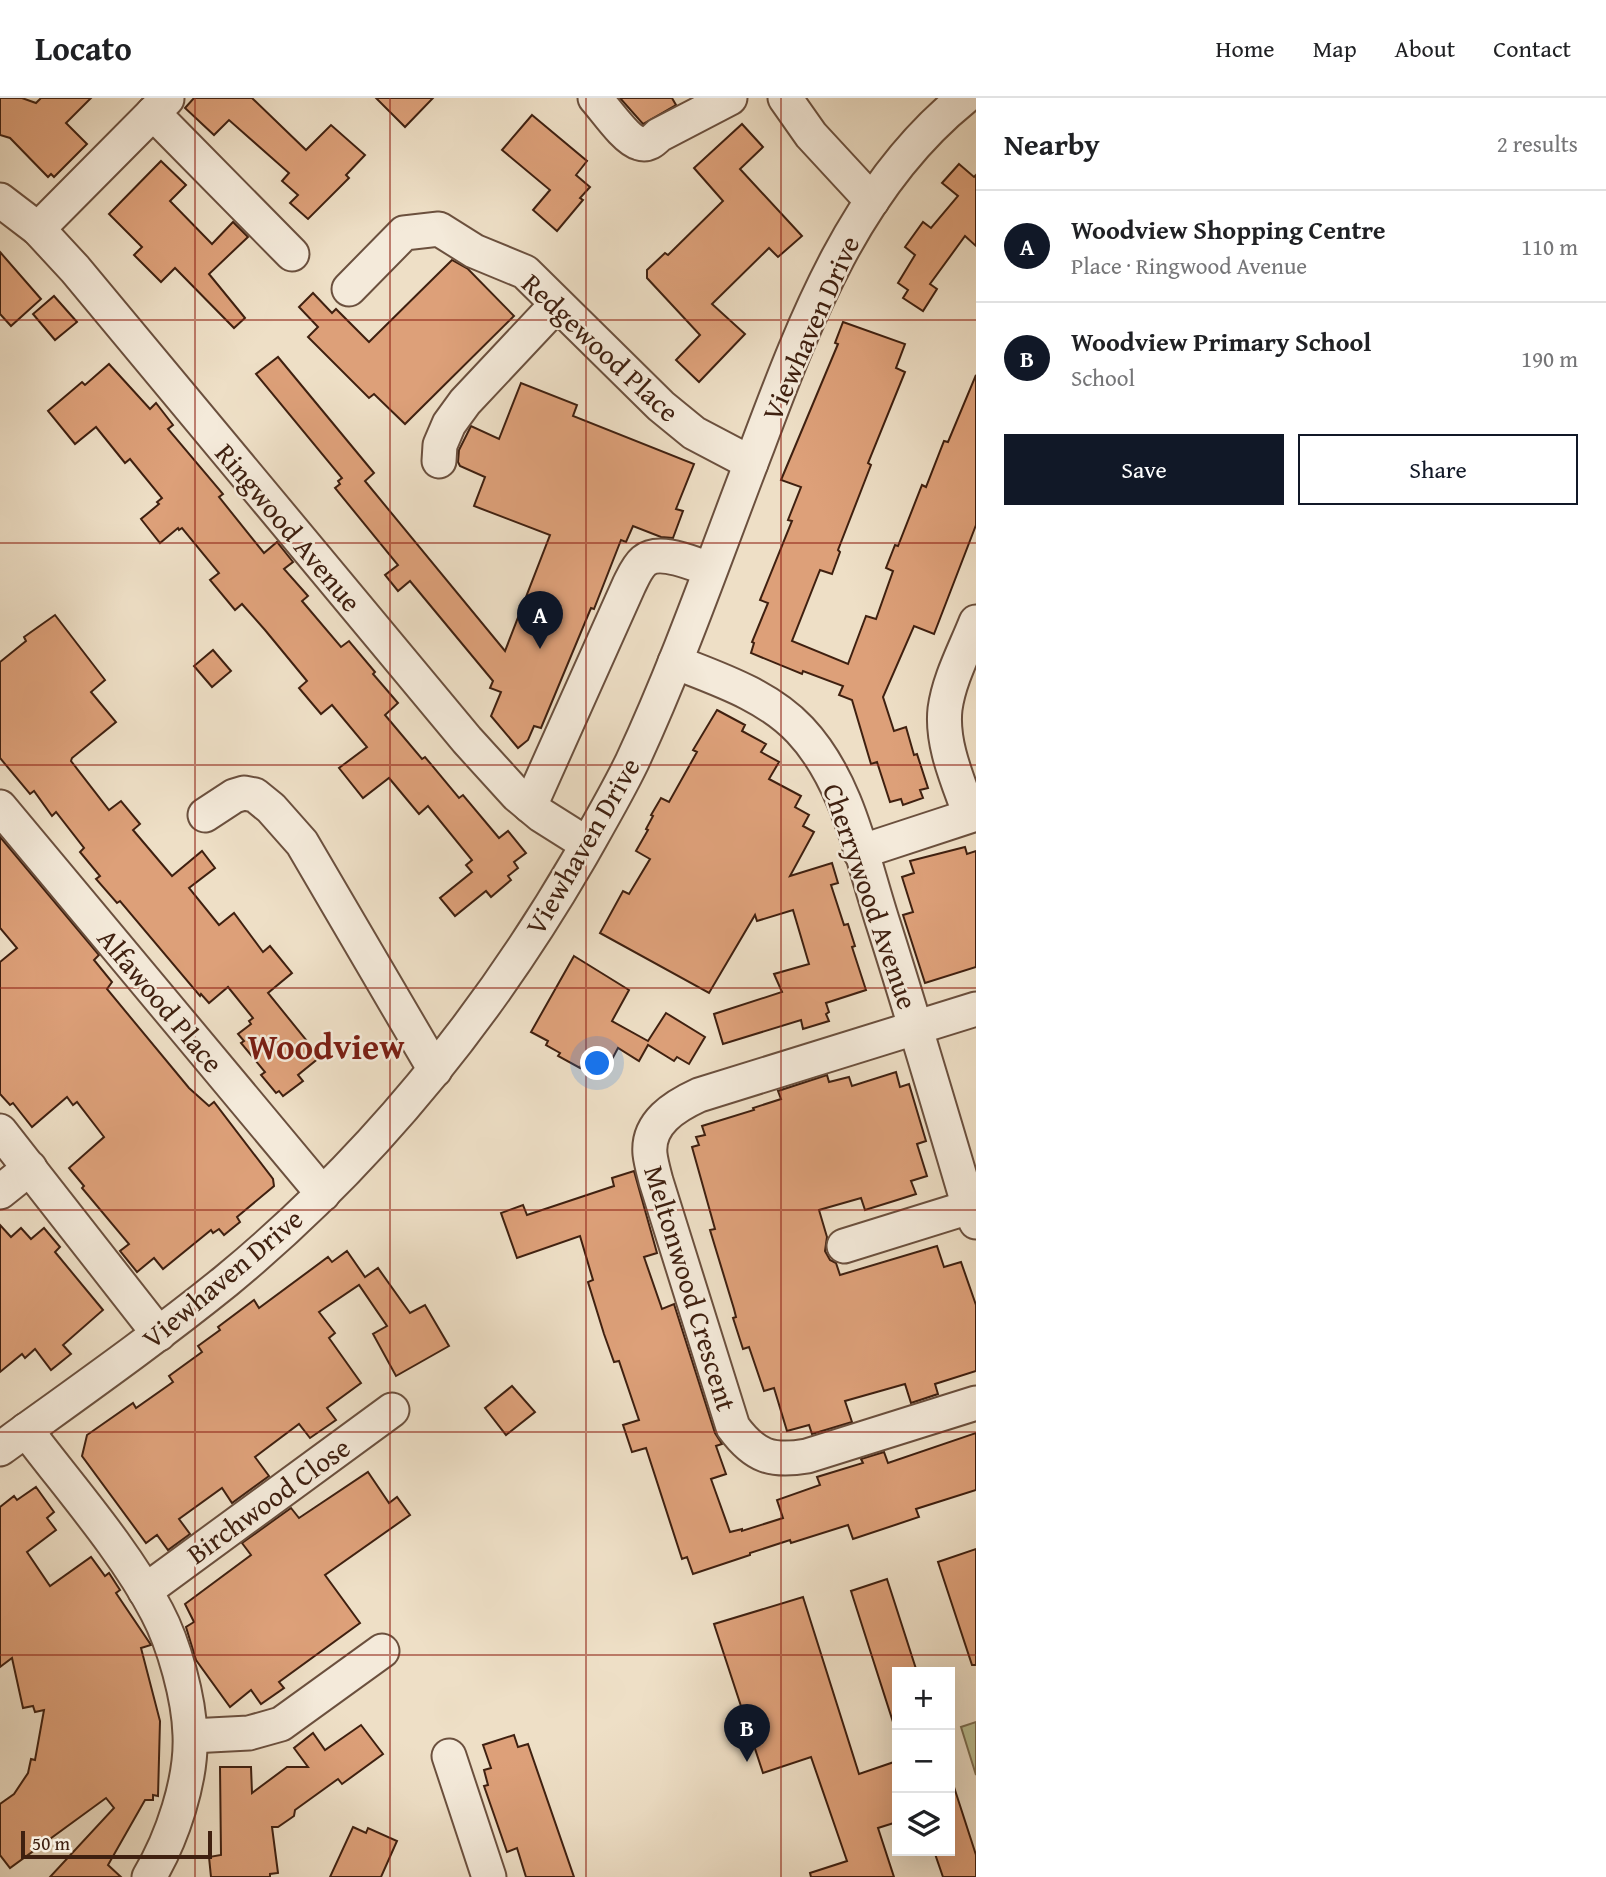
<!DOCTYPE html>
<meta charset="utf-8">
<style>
:root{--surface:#fff;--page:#f6f6f6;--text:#202124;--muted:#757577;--line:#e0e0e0;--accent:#111827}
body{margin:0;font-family:"Gentium Book Plus",serif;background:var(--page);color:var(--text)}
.controls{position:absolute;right:21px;bottom:21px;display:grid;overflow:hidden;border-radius:0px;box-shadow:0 7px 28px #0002}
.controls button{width:63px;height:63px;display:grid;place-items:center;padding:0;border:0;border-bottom:2px solid var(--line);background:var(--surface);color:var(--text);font:35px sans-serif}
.scale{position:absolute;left:21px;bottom:18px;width:191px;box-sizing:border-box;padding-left:7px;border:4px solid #3f2010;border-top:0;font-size:19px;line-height:24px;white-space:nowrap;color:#3f2010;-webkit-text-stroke:5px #f4eada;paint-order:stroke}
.you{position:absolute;left:598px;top:966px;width:24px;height:24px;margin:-18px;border:5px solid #fff;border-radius:50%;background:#1a73e8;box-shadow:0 0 0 10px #1a73e833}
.badge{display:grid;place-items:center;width:46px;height:46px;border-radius:50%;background:var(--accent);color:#fff;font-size:23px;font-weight:700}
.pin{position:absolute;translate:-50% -58px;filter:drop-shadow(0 2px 4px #0008)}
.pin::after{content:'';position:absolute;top:37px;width:24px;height:21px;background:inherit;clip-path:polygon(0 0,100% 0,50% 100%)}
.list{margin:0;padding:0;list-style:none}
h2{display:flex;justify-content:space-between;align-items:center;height:91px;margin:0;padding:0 28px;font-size:30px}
h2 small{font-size:23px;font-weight:400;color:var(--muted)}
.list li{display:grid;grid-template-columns:46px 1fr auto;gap:21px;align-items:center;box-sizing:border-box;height:112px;padding:0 28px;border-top:2px solid var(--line)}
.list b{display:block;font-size:26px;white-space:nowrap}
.list p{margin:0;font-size:23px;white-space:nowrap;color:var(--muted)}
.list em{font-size:23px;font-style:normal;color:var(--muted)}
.actions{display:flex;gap:14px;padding:21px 28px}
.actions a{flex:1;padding:16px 0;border:2px solid var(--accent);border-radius:0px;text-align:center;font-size:24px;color:var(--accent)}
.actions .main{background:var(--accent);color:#fff}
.icon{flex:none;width:38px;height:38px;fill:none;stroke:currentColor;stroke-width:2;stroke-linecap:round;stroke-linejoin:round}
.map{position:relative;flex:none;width:976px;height:1779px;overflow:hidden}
header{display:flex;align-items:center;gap:42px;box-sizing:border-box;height:98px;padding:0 35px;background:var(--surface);border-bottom:2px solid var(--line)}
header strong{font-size:33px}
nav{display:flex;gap:38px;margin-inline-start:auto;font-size:24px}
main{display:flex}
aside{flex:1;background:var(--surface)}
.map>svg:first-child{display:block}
</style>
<header>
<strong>Locato</strong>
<nav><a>Home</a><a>Map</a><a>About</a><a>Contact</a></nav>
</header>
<main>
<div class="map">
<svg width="976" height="1779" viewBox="0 0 976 1779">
<rect width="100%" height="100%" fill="#eedfc6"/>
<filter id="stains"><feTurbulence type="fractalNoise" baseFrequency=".00286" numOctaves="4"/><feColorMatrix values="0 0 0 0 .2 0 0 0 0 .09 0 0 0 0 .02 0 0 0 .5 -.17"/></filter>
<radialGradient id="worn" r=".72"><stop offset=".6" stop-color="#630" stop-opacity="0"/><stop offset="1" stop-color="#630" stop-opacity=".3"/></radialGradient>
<polygon fill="#bcc193" stroke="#7e7052" stroke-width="2" points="976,1624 976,1677 961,1629"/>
<g fill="#dda079" stroke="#3f2010" stroke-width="2">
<polygon points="0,0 22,0 36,5 41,0 91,0 66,25 87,46 54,79 51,76 48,79 10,40 0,37"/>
<polygon points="194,0 252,0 306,52 331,27 365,57 346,77 349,80 308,121 290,105 298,97 282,83 289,75 229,22 214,37 185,10"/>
<polygon points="376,0 433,0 405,29"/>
<polygon points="620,0 672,0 676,7 643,26"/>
<polygon points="532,17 587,63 576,77 590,89 580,100 583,102 557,133 533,112 550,92 502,52"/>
<polygon points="742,26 763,49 740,71 802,138 778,159 769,150 712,206 745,236 699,284 676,262 700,237 647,180 647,172 665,155 668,157 723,103 694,70"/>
<polygon points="161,63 186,87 170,103 212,146 233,124 248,139 209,176 245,220 234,230 175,170 161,184 134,157 142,149 109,116"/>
<polygon points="959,66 974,79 976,77 976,148 965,138 930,186 937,191 923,213 903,200 908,192 898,185 915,157 905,149 923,124 931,130 958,98 942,85"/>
<polygon points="0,154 41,201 11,228 0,216"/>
<polygon points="452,162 468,171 514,218 405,326 374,296 369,300 308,239 318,229 299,209 313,195 332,215 336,211 369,244"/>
<polygon points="54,198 77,224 55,242 33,216"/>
<polygon points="843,224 905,246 896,270 905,274 868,365 871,367 838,452 840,454 832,476 820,472 792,543 848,566 866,518 876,521 893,473 886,470 895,447 898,448 922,387 926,389 944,343 948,344 976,277 976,427 934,536 914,528 883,599 894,633 906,629 914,657 917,656 928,690 920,692 923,700 903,707 901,701 890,704 877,664 871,666 852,602 839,597 843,588 803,573 802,576 751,555 754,545 752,544 768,505 760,502 792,423 788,422 801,389 781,382 838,246 835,245"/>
<polygon points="278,259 374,375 365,383 505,553 550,437 474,408 485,379 460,368 458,364 459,352 471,328 499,341 521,285 577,307 573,318 694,366 676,411 683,413 673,440 661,439 633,428 626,444 621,442 594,511 591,510 541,630 534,628 528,642 518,650 491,618 501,594 490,590 493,583 410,483 398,493 385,477 398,467 335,390 340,386 338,383 342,380 256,276"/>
<polygon points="109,266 150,311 156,305 173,327 168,331 223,396 219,399 264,455 277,444 293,464 284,471 308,498 302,503 341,549 349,543 375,574 373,576 398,605 385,617 422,661 425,659 459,700 463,697 499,740 508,733 526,755 514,764 518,770 508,778 511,782 491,799 486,793 455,818 440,800 472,774 466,767 472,762 428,708 419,716 389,680 363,700 339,670 367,649 332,607 321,616 299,590 307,583 265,532 242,506 235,512 210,482 219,475 182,430 179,432 178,430 160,445 141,421 159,406 157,404 162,400 130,361 125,365 96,329 75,346 48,313 82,284 85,287"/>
<polygon points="55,517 105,582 91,594 116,624 72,660 71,663 109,712 121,703 140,726 133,732 172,778 202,753 215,770 189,790 219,827 234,815 263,854 270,848 292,875 268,895 320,959 298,977 303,983 283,998 279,993 276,995 261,977 265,974 241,945 244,943 238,936 251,926 249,923 253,920 228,889 209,905 201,896 200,898 120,803 117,805 96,781 100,778 80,754 84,750 56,714 52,718 34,693 30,696 0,660 0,564 26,543 24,539"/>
<polygon points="213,552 231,573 212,589 194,568"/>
<polygon points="717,612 745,627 742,633 766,646 761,654 779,664 769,681 801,698 795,709 809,717 803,728 814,734 790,778 832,765 838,785 831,787 844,827 848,826 855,848 852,849 866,892 826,905 829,914 826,916 829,923 803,931 801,922 723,946 714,916 782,894 774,876 809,866 793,812 757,823 755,817 709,895 600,835 623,793 629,796 650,761 636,753 648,732 646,731 653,718 651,717 661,700 669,704 697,654 693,652"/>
<polygon points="0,739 99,857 94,862 112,884 107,891 189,990 209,1008 214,1004 273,1081 274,1088 237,1119 240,1124 224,1137 219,1131 213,1135 211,1132 163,1171 154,1160 137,1174 120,1153 129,1146 82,1090 84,1088 69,1070 104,1039 77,1004 73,1007 67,999 32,1029 13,1005 10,1007 0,996 0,864 17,850 0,830"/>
<polygon points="965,749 967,756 976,753 976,869 925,885 903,817 913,814 902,779 914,775 910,763"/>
<polygon points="574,858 629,892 612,923 648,943 666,915 705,939 689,966 677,959 674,963 648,947 639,963 618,950 609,967 598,961 592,973 581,967 580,970 558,958 560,955 546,947 548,943 531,934"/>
<polygon points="896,974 900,989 909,986 926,1043 917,1046 927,1078 911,1083 916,1096 894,1103 865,1112 861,1100 819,1112 827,1139 825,1153 830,1162 836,1165 840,1177 937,1148 944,1169 961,1164 976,1207 976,1273 935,1286 938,1296 911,1305 905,1286 845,1303 852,1324 812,1336 809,1327 787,1333 774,1290 764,1293 749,1249 743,1251 733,1220 736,1219 734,1211 710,1132 715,1131 692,1049 699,1047 696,1039 705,1037 702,1028 754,1012 753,1010 781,1001 778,993 827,977 829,984 849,979 852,988"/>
<polygon points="634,1073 657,1155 644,1159 662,1211 674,1206 715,1335 722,1346 716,1348 726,1376 711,1381 730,1434 742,1431 742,1433 783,1420 777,1402 820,1387 817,1379 863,1365 861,1361 884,1354 888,1365 976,1335 976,1392 916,1411 919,1419 853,1441 848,1427 791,1445 790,1442 750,1455 750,1457 693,1476 687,1459 682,1461 646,1350 632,1354 623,1327 639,1322 619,1263 614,1264 604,1236 588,1184 593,1182 580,1138 517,1160 501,1115 523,1107 527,1117 614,1088 612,1080"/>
<polygon points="0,1127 11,1139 21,1130 31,1141 44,1130 60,1149 55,1154 103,1212 63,1247 71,1256 51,1272 35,1251 25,1260 22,1256 0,1274"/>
<polygon points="347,1153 365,1179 378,1170 410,1215 425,1207 449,1248 396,1278 373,1236 387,1228 359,1187 319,1214 335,1235 329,1240 361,1285 327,1310 336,1322 310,1340 299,1326 255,1359 269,1378 232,1405 222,1390 179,1421 190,1436 168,1452 157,1437 146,1445 82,1358 87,1337 133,1305 136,1310 173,1284 169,1278 202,1254 198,1248 220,1232 218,1229 254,1202 259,1210 328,1159 332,1164"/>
<polygon points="512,1288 535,1314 506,1337 485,1310"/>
<polygon points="368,1374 389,1405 397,1399 410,1417 325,1477 360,1525 279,1584 284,1590 261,1606 251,1592 230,1609 196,1562 186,1529 194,1524 185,1506 251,1457 242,1445 291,1410 299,1420"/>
<polygon points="36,1389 54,1414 47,1420 56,1432 27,1454 50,1488 91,1459 105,1478 109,1475 120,1492 116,1495 151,1547 141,1550 160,1623 158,1698 153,1697 153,1702 145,1702 108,1767 121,1779 50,1779 114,1710 106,1700 10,1770 0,1757 0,1706 14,1696 28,1675 31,1661 35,1662 44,1612 35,1614 33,1608 23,1610 12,1560 0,1569 0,1409 14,1398 17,1402"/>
<polygon points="976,1451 976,1567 972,1567 938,1464"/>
<polygon points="887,1481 917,1574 897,1574 897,1624 893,1624 851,1493"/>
<polygon points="803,1499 859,1676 897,1663 897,1724 878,1730 894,1779 811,1779 810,1775 847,1763 811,1659 763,1675 714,1526"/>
<polygon points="361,1627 383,1656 342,1686 338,1681 295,1712 294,1718 278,1729 272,1729 278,1775 270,1776 270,1779 211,1779 209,1759 221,1757 220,1669 251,1669 252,1695 287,1669 308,1669 294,1650 313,1635 325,1652"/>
<polygon points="514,1637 518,1649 528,1646 574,1779 526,1779 517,1750 507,1754 484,1688 488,1687 484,1672 491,1670 483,1647"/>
<polygon points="954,1689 976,1757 976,1779 943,1779 934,1753 950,1753 950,1690"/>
<polygon points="353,1729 366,1735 368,1730 397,1743 381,1779 330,1779"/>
</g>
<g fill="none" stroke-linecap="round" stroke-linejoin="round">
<g stroke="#6b503e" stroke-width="37">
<g id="minor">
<path d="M595 0C605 11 626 42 639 45 648 48 653 43 659 37L730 0"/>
<polyline points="785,0 811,37 872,103"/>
<polyline points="153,15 292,156"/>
<polyline points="0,102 38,131 75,171 467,642 517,697 541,717 587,746"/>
<polyline points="38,131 167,1"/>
<polyline points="349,191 404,135 439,131 474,153 525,174 661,308 694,335 751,365"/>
<polyline points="439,363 440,347 449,326 465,304 557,206"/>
<path d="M675 564C718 581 767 597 800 632 848 683 862 760 883 825 913 919 941 1014 969 1109L976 1124"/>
<path d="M530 708 629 487C633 479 637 469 644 463 660 450 693 466 710 471"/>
<polyline points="0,709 323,1096"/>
<polyline points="205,717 234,698 244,695 255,697 271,710 302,745 435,972"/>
<path d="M970 717C959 685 941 647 945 611 949 581 965 552 976 524"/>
<polyline points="860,754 976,716"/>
<path d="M976 911 699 997C675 1008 647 1025 650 1056 651 1065 654 1075 656 1083L733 1329C755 1359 772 1364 807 1358L976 1305"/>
<polyline points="0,1033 159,1236"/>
<polyline points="0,1094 30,1070"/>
<polyline points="844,1148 976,1107"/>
<path d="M26 1332C69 1389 124 1451 157 1514 174 1546 189 1600 190 1637 192 1682 172 1741 149 1779"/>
<path d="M0 1351C76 1296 153 1242 226 1183 369 1065 486 921 579 761 597 729 616 697 632 664 680 561 717 453 758 347 805 222 856 87 964 0"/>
<polyline points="145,1493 392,1312"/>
<polyline points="191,1638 249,1635 281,1626 382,1553"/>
<polyline points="449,1658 489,1779"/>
</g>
</g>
<use href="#minor" stroke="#f4eada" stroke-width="33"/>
</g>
<path fill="none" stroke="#8f2418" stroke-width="2" stroke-opacity="0.55" d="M195 0V1779M390 0V1779M586 0V1779M781 0V1779M0 222H976M0 445H976M0 667H976M0 890H976M0 1112H976M0 1334H976M0 1557H976"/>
<g text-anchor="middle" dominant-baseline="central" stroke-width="5" stroke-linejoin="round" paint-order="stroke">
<g font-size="28" fill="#3f2010" stroke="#f4eada">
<text transform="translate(810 230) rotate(-66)">Viewhaven Drive</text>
<text transform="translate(601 249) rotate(43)">Redgewood Place</text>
<text transform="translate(289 429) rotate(50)">Ringwood Avenue</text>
<text transform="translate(582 748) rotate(-60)">Viewhaven Drive</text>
<text transform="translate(871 798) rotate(71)">Cherrywood Avenue</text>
<text transform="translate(161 902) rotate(50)">Alfawood Place</text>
<text transform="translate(222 1180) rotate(-40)">Viewhaven Drive</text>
<text transform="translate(691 1190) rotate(73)">Meltonwood Crescent</text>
<text transform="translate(268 1402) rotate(-36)">Birchwood Close</text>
</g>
<g font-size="35" font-weight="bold" fill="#7a1f14" stroke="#f4eada">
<text x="326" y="948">Woodview</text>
</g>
</g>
<rect width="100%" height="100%" filter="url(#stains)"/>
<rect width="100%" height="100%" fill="url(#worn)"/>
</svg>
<div class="controls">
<button>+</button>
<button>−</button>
<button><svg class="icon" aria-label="layers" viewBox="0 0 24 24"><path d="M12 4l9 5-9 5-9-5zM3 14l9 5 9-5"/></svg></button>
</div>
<div class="scale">50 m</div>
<div class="you"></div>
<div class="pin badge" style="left:540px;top:551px">A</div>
<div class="pin badge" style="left:747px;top:1664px">B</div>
</div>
<aside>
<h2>Nearby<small>2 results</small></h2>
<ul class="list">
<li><span class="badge">A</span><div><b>Woodview Shopping Centre</b><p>Place · Ringwood Avenue</p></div><em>110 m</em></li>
<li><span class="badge">B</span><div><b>Woodview Primary School</b><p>School</p></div><em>190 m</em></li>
</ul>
<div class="actions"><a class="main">Save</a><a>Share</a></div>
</aside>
</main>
